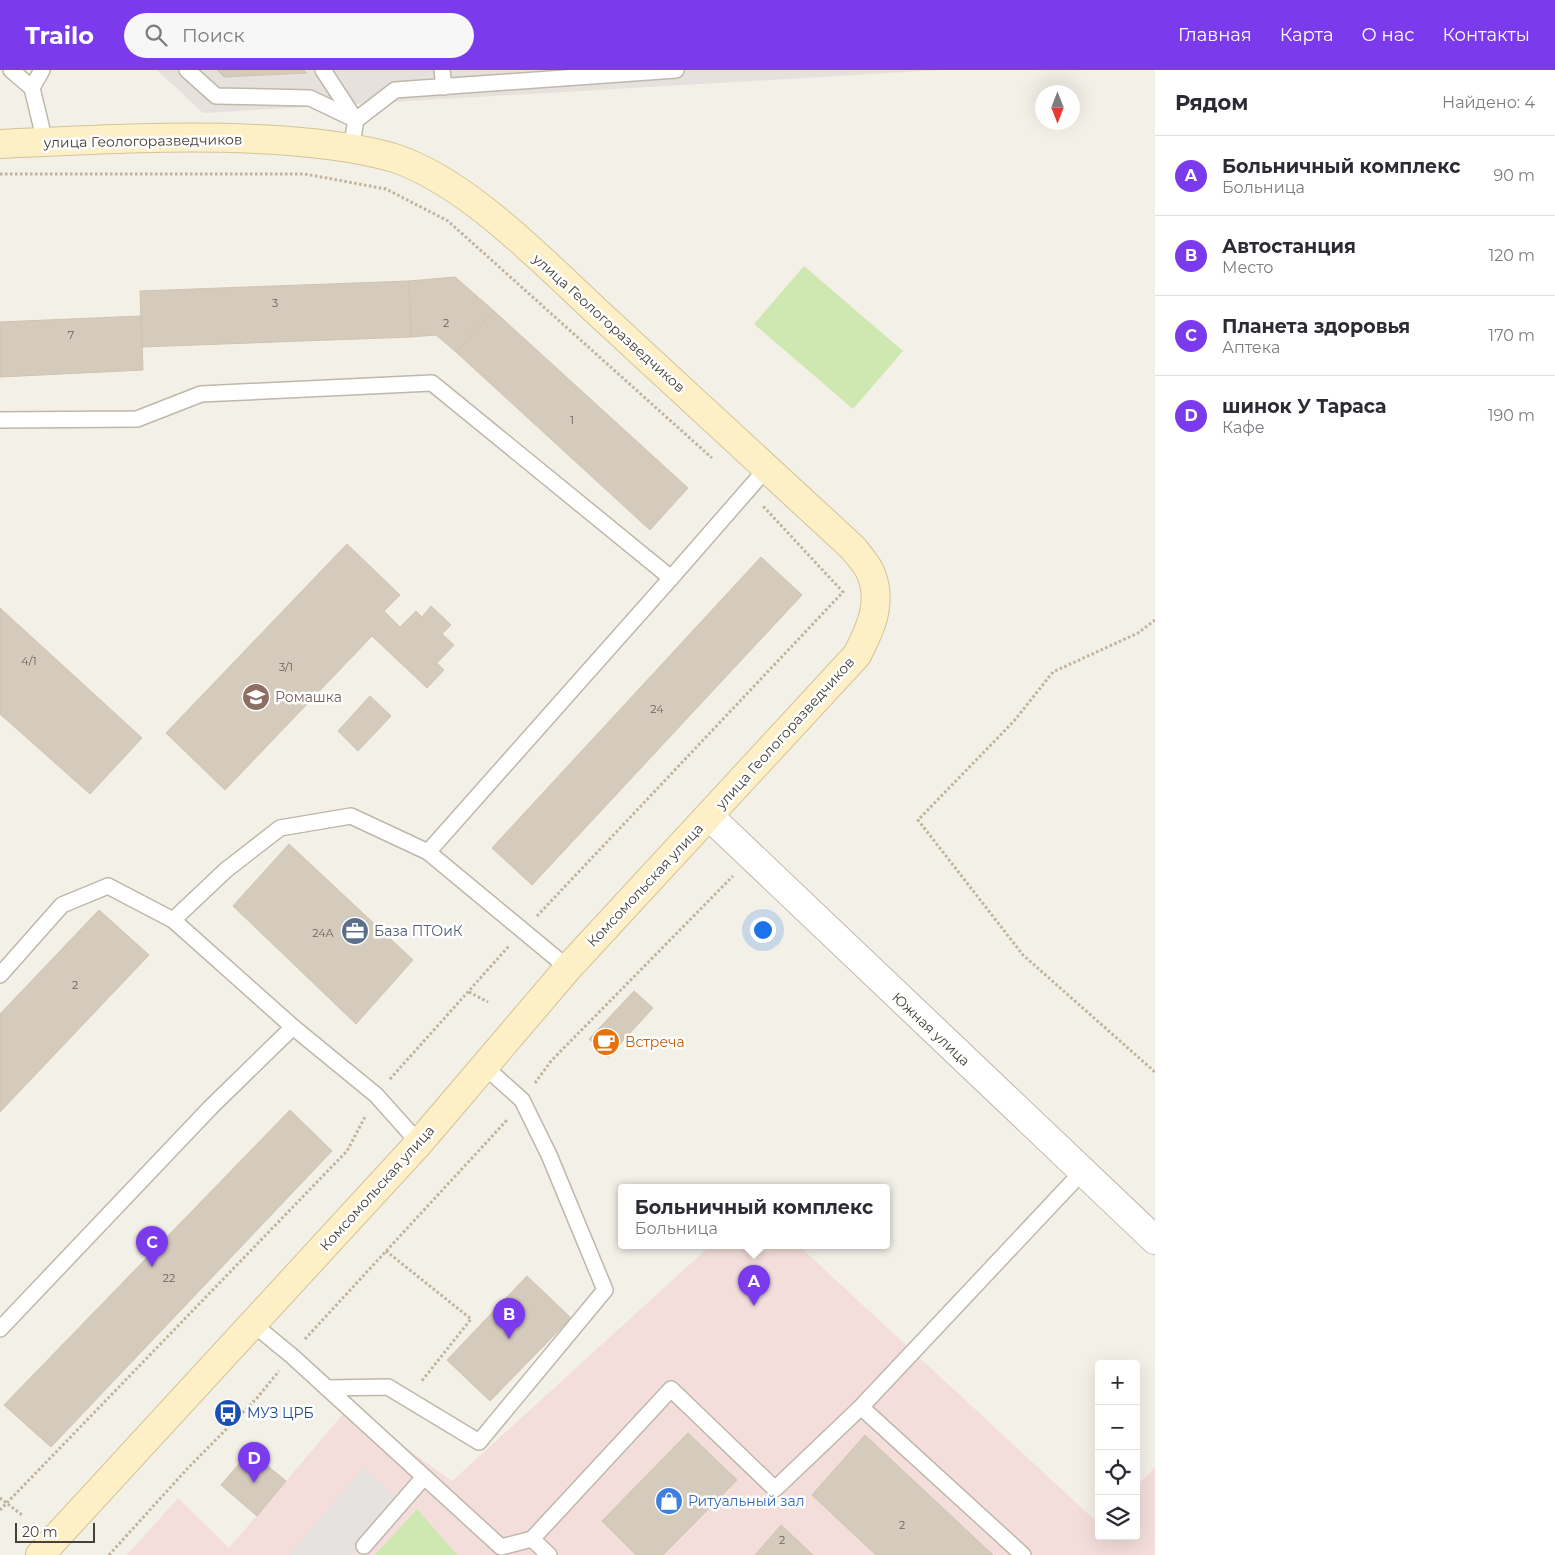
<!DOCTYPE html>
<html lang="ru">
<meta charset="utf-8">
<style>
:root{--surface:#fff;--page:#f7f7f7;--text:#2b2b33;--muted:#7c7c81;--line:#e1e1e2;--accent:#7c3aed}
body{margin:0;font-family:Montserrat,sans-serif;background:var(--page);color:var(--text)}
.controls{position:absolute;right:15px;bottom:15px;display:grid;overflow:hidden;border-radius:5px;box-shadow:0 5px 20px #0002}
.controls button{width:45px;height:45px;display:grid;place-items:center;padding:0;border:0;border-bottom:1px solid var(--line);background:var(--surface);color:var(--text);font:25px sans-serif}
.compass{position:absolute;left:1035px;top:15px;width:45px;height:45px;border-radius:50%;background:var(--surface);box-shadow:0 5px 20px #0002;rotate:180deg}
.scale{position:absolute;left:15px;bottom:12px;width:80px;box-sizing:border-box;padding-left:5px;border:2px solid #464036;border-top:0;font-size:14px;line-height:18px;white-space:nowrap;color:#464036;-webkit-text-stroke:4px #fff;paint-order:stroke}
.you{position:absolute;left:762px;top:859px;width:18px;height:18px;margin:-12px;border:4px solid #fff;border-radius:50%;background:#1a73e8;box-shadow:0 0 0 8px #1a73e833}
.badge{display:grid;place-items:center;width:32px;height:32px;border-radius:50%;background:var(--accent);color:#fff;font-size:16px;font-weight:700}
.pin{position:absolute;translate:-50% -41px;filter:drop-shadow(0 1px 2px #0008)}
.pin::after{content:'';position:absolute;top:26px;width:18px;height:15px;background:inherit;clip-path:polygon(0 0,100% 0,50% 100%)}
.popup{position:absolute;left:618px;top:1114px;width:272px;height:65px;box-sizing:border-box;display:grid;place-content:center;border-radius:5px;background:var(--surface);filter:drop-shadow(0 1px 4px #0005);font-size:16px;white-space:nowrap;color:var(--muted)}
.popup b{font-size:19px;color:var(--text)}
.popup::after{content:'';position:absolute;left:50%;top:100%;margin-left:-10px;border:10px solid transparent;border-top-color:var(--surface)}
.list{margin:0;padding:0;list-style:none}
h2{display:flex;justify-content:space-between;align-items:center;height:65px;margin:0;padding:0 20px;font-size:21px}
h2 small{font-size:16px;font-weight:400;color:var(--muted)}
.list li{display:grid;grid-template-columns:32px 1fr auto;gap:15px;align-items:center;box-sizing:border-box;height:80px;padding:0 20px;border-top:1px solid var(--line)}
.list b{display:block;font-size:19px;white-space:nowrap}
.list p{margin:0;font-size:16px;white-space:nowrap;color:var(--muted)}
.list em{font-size:16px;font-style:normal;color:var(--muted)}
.icon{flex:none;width:28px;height:28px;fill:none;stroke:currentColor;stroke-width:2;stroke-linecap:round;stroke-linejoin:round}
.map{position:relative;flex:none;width:1155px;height:1485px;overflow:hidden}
header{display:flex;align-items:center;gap:30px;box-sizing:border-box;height:70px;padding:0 25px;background:var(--accent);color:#fff}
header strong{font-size:24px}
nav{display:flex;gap:28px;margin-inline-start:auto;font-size:18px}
.search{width:350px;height:45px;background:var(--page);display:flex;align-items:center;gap:12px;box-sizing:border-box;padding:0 18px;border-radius:28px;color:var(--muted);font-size:19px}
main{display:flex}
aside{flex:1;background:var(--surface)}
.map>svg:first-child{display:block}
</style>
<header>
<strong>Trailo</strong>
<div class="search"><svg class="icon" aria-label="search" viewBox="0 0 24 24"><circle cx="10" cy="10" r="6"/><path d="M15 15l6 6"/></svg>Поиск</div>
<nav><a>Главная</a><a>Карта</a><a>О нас</a><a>Контакты</a></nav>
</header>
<main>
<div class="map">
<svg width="1155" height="1485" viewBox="0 0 1155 1485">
<rect width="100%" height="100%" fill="#f3f0e7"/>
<polygon fill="#e6e1dc" points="157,0 941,0 203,43"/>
<polygon fill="#f4dedb" points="711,1175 798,1175 1099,1454 1099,1466 1136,1466 1136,1417 1155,1397 1155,1485 127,1485 178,1428 229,1478 349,1337 452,1411"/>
<g fill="#cfe7b0">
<polygon points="804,196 903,281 853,339 754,254"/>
<polygon points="417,1439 457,1485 375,1485"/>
</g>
<polygon fill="#e5e2df" points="363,1398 397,1429 350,1485 289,1485"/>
<g fill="#d5cbbd" stroke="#d0c3b0">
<polygon points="217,0 304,0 307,3 224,7"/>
<polygon points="455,207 494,241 456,282 436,265 411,267 409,211"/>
<polygon points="409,211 411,267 142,277 140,221"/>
<polygon points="494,241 688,418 650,460 456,282"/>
<polygon points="141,246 143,300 0,307 0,252"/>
<polygon points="347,474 400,525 384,541 400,557 416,541 422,547 431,536 451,555 442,564 454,575 437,593 444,600 427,618 372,566 225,720 166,663"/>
<polygon points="761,487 802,525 532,815 492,778"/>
<polygon points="0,538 142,668 90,724 0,644"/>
<polygon points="370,626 391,646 358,681 338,661"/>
<polygon points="289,774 413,890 356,954 233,836"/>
<polygon points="99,840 149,885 0,1042 0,944"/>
<polygon points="634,921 653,938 608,987 589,969"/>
<polygon points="290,1040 332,1081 51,1377 4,1335"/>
<polygon points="527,1206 571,1248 490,1331 447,1290"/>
<polygon points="688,1363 737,1410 663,1485 636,1485 602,1451"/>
<polygon points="865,1365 993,1485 876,1485 812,1425"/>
<polygon points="250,1381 286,1411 257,1446 221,1415"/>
<polygon points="781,1455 813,1485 755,1485"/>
</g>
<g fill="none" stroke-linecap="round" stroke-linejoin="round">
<g stroke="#bfb7aa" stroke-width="18">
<g id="lane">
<polyline points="11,0 32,18 45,72"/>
<polyline points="187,0 216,26 310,28 356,50"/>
<polyline points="323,0 355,49"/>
<polyline points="442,0 444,17"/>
<polyline points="32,18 42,0"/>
<polyline points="351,78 356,50 395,20 676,0"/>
<polyline points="0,350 137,349 201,324 432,313 671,508 428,782 568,898"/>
<polyline points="671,508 767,398"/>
<polyline points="0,905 62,835 108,816 173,850"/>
<polyline points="419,1073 376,1025 293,957 173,850 226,800 280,758 351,746 428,782"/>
<polyline points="253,1254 292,1286 501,1477 532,1469 549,1485"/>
<polyline points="0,1259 211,1037 293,957"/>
<polyline points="327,1318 388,1317 479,1372 605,1220 549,1085 522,1030 485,997"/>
<polyline points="861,1337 1023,1485"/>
<polyline points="532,1469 671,1319 775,1419 861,1337 1082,1102"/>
<polyline points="364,1476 424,1407"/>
</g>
</g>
<g stroke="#bfb7aa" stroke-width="30">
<polyline id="street" points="709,746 1155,1170"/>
</g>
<g stroke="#d3c397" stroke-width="30">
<path id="secondary" d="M0 74C85 70 171 65 256 69 301 71 347 75 391 87 467 110 547 196 606 250 689 326 771 402 853 478 859 486 868 495 871 504 883 533 870 560 857 585L568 898 419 1073 40 1485"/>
</g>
<g stroke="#c1b39b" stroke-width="3" stroke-dasharray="2.5 2.5" stroke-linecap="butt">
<polyline points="0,104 305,104 386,119 448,151 712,388"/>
<polyline points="1155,550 1138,563 1053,602 1014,651 918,750 1023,885 1155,1002"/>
<polyline points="537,846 843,522 762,435"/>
<polyline points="469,922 488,932"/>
<polyline points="390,1009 509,876"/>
<polyline points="535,1013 551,991 733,806"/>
<polyline points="386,1181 471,1249 421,1312"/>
<polyline points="305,1269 507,1050"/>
<polyline points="0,1428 22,1445"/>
<polyline points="0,1440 347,1081 366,1045"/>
<polyline points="109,1485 187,1399 257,1328 279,1301"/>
</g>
<use href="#lane" stroke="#fff" stroke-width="15"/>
<use href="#street" stroke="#fff" stroke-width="28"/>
<use href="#secondary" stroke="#fef0c6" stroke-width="28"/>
</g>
<defs>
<g id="school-disc" transform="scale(1.4375)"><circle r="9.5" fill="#8d6e63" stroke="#fff"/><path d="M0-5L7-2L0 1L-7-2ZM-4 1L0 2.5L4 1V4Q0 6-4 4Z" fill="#fff"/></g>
<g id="office-disc" transform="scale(1.4375)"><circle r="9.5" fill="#5c6f8a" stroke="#fff"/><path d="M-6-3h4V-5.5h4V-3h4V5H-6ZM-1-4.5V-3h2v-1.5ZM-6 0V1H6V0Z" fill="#fff"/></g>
<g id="cafe-disc" transform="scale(1.4375)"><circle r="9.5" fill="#e8710a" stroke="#fff"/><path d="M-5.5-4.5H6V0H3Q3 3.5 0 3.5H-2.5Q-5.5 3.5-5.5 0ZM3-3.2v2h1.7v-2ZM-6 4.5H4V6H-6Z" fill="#fff"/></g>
<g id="bus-disc" transform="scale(1.4375)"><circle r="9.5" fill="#1a4fb4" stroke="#fff"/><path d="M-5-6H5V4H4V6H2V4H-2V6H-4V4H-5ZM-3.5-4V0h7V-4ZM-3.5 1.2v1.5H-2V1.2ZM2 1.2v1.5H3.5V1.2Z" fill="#fff"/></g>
<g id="shop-disc" transform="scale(1.4375)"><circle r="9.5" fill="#3f7fe0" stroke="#fff"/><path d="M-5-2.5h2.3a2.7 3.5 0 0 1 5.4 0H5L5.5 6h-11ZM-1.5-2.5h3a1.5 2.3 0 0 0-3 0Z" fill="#fff"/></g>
</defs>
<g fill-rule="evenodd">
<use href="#school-disc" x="256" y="627"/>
<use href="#office-disc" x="355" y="861"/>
<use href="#cafe-disc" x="606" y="972"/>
<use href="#bus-disc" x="228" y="1343"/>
<use href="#shop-disc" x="669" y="1431"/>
</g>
<g text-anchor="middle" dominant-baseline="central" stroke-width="5" stroke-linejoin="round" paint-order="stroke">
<g font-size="11" fill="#6a6358">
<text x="275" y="233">3</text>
<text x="446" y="253">2</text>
<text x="71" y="265">7</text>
<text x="572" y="350">1</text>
<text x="29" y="591">4/1</text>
<text x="286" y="597">3/1</text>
<text x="657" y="639">24</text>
<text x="323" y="863">24А</text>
<text x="75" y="915">2</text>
<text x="169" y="1208">22</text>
<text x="902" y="1455">2</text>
<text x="782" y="1470">2</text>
</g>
<g font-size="14" fill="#464036" stroke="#fff">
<text transform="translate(143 71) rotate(-1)">улица Геологоразведчиков</text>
<text transform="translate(609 253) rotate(42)">улица Геологоразведчиков</text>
<text transform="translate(785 663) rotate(-48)">улица Геологоразведчиков</text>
<text transform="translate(645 815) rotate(-47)">Комсомольская улица</text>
<text transform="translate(931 959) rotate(43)">Южная улица</text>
<text transform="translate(377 1118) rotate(-48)">Комсомольская улица</text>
</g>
<g font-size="14" fill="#785e54" stroke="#fff" text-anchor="start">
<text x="275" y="627">Ромашка</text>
</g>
<g font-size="14" fill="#4e5e75" stroke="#fff" text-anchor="start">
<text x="374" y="861">База ПТОиК</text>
</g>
<g font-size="14" fill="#c56008" stroke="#fff" text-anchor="start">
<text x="625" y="972">Встреча</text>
</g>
<g font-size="14" fill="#164399" stroke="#fff" text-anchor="start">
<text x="247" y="1343">МУЗ ЦРБ</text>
</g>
<g font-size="14" fill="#366cbe" stroke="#fff" text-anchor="start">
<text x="688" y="1431">Ритуальный зал</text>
</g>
</g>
</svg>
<div class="controls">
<button>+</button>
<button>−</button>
<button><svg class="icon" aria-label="locate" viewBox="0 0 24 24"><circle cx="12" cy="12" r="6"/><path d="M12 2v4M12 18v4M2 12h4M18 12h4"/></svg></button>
<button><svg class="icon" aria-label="layers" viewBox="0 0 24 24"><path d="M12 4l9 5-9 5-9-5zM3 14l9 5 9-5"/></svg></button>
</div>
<svg class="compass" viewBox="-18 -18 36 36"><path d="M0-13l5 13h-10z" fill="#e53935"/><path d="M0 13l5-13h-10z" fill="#7c7c81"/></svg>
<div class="scale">20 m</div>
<div class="you"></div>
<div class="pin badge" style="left:754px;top:1236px">A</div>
<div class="popup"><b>Больничный комплекс</b>Больница</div>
<div class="pin badge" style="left:509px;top:1269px">B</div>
<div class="pin badge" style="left:152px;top:1197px">C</div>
<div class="pin badge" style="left:254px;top:1413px">D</div>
</div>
<aside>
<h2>Рядом<small>Найдено: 4</small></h2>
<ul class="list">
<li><span class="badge">A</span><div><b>Больничный комплекс</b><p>Больница</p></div><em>90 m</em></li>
<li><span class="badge">B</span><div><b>Автостанция</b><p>Место</p></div><em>120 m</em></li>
<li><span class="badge">C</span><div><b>Планета здоровья</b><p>Аптека</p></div><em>170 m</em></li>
<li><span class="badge">D</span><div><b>шинок У Тараса</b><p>Кафе</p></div><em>190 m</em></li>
</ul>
</aside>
</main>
